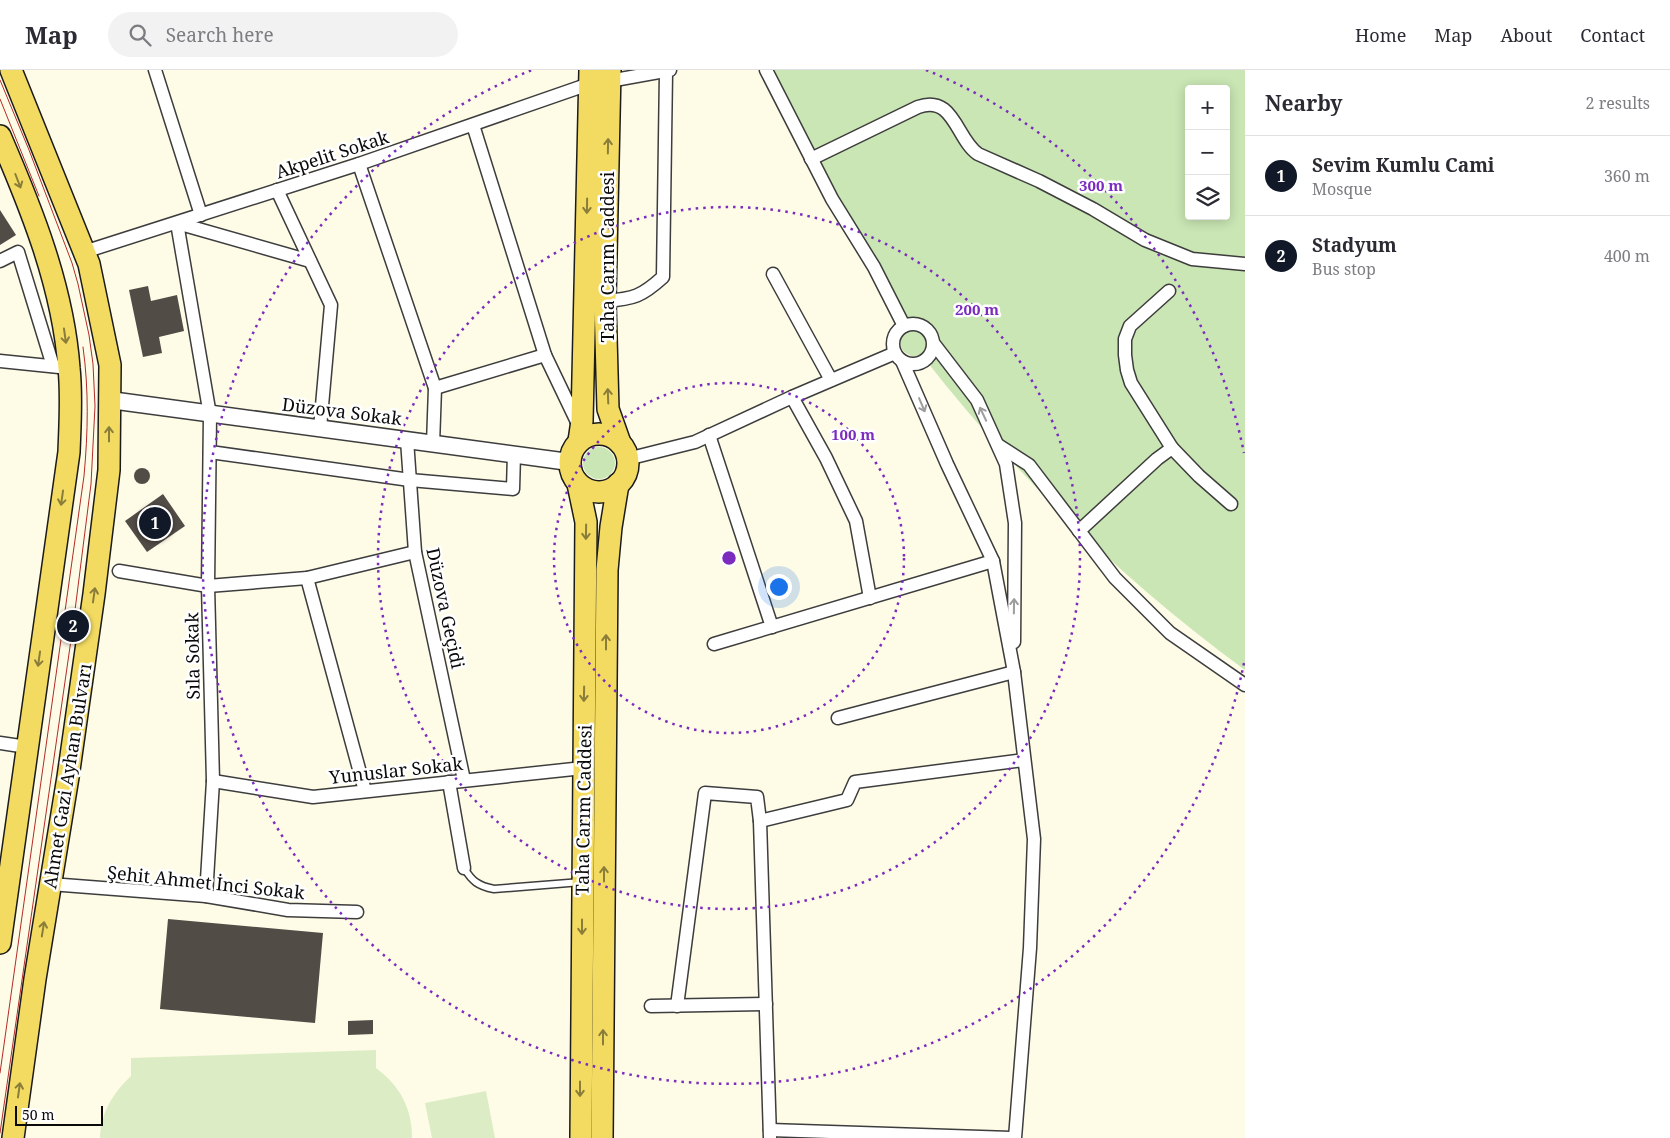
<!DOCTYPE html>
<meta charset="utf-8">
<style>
:root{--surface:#fff;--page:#f2f2f3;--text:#2b2b33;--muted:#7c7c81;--line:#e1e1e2;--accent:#111827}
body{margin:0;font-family:"Noto Serif",serif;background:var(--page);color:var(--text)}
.controls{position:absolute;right:15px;top:15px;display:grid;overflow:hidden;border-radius:5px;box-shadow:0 2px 12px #0003}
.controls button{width:45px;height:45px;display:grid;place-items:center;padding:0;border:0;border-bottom:1px solid var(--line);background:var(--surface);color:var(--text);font:25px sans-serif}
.scale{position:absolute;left:15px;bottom:12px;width:88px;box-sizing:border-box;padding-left:5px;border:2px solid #0a0a0a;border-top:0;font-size:14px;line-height:18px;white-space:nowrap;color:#0a0a0a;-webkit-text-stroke:4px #fff;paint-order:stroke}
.you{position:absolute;left:778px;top:516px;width:18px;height:18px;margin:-12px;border:4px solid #fff;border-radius:50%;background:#1a73e8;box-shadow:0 0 0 8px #1a73e833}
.badge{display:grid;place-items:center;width:32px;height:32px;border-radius:50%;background:var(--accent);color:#fff;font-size:16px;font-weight:700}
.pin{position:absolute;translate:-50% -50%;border:2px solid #fff;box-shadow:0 1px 5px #0006}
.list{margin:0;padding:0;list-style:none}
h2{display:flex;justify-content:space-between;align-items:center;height:65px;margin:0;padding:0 20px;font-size:21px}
h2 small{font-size:16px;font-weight:400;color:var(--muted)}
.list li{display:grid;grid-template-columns:32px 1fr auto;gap:15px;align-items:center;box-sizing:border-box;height:80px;padding:0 20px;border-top:1px solid var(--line)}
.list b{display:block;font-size:19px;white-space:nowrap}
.list p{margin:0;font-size:16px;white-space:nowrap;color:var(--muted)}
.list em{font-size:16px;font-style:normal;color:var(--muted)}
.icon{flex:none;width:28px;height:28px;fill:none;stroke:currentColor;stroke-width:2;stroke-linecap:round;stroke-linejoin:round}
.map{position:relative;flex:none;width:1245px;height:1068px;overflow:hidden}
header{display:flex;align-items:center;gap:30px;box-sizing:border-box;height:70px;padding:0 25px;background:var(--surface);border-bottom:1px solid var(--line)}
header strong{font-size:24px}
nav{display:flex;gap:28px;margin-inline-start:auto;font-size:18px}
.search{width:350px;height:45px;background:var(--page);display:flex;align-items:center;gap:12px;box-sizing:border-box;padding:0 18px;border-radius:28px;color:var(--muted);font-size:19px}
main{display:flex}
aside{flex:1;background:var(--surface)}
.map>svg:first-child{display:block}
</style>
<header>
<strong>Map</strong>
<div class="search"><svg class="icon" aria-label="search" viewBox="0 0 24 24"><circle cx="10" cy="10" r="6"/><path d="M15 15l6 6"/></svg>Search here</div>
<nav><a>Home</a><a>Map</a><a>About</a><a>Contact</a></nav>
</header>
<main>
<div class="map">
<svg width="1245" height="1068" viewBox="0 0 1245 1068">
<rect width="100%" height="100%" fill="#fefbe7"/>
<g fill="#cae6b4" fill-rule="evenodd">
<path d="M768 0H1245V600C1122 510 1014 404 921 284L913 287 904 282C898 274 900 268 907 262L878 210ZM1189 19H1226V146H1189Z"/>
<circle cx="599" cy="393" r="16"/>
</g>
<g fill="#dcedc5">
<path d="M376 980V998C400 1016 412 1038 412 1068H100C101 1042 113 1023 131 1006V988Z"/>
<polygon points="486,1021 495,1068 432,1068 425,1033"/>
</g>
<g fill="#524c47">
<polygon points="0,140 16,165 0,175"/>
<polygon points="148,216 151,231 177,225 184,261 159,267 162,283 143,287 129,220"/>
<circle cx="142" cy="406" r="8"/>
<polygon points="163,424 185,456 147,482 125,451"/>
<polygon points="168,849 323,863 315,953 160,939"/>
<polygon points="373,950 373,964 348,965 348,951"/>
</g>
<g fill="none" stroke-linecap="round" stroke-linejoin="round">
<g stroke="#3d3d3d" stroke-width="9">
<path id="service" d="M464 798C472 811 478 816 494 819L581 812"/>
</g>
<g stroke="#3d3d3d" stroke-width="15">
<g id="minor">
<polyline points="155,0 201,145"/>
<polyline points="766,0 832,129 874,197 904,256"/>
<polyline points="609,11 670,0"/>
<polyline points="473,55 545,285 579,356"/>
<path d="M811 89 918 37C954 24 956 69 978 84L1039 111 1093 139 1145 170 1192 189 1245 194"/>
<polyline points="359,94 435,318 433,374"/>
<polyline points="277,120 331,235 320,358"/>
<polyline points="84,182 359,94 589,14"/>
<polyline points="0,191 18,182 53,296"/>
<polyline points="773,204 831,310"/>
<polyline points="1169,221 1130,256 1125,269 1125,285 1127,300 1131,313 1172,378"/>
<path d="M605 231C634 229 642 226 663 207L666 2"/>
<circle cx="913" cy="274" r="20"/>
<polyline points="934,274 977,330 1006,394 1015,453 1014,572"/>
<polyline points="0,291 59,297"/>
<polyline points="902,291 947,394 993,491 1014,602 1034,769 1030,878 1015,1068"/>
<polyline points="435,318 545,285"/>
<polyline points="792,327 826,388 856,451 870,528"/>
<polyline points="709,365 772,557"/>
<polyline points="407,370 415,482 464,710"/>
<polyline points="998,375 1029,395 1115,508 1170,563 1245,615"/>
<polyline points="210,382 410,410 513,419 514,384"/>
<polyline points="627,389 695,372 792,327 895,283"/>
<polyline points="1079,461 1157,389 1172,378 1199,406 1231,434"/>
<polyline points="119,501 208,516 307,508 415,482"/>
<polyline points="307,508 365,721"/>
<polyline points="714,574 993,491"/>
<polyline points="838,648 1014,602"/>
<polyline points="0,673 27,677"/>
<polyline points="213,711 313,727 583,698"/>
<polyline points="449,712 464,798"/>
<polyline points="760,751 847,730 855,712 1024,690"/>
<polyline points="50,814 206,826 288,840 357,842"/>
<polyline points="206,826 213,711 208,516 210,345 177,153 310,191"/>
<polyline points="651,936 766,934"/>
<polyline points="677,936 705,723 757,727 760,751 770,1068"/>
<polyline points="770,1060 1011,1068"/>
</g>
</g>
<g stroke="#3d3d3d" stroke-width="19">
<polyline id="tertiary" points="110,330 569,392"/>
</g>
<g stroke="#1b1b1b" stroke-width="24">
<g id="primary">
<polyline points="11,0 89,194 110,295 109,400 94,524 68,707 35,909 13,1068"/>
<polyline points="610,0 605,231 608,339 620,373"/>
<path d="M0 66C32 140 63 217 69 298 72 326 70 354 69 382L0 873"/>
<circle cx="599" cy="393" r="29"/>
<polyline points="579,371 582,351 590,0"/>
<polyline points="578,414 586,452 581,1068"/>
<polyline points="602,1068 607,500 611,457 618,414"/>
</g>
</g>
<use href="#service" stroke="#fff" stroke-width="6"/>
<use href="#minor" stroke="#fff" stroke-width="12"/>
<use href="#tertiary" stroke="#fff" stroke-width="16"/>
<use href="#primary" stroke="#f3db62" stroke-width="21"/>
<g stroke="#b32c29" stroke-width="1">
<polyline points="0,10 29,80 72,193 78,214 89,265 93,294 95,336 91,414 73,556 0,1063"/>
<polyline points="0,29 39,126"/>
<path d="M0 1003 84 406C88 363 89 320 83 277"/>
</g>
</g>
<defs><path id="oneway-shaft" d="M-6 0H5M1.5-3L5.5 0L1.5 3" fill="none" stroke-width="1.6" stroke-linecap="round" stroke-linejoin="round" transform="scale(1.25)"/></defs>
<g stroke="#8a7d3a">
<use href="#oneway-shaft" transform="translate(608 76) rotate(-89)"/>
<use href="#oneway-shaft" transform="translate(18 111) rotate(69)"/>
<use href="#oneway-shaft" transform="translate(587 136) rotate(91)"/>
<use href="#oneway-shaft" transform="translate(65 266) rotate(82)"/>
<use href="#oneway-shaft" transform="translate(608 326) rotate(-92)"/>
<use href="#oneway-shaft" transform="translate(109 364) rotate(-90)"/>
<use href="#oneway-shaft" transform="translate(62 428) rotate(98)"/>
<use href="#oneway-shaft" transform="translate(586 462) rotate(91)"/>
<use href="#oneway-shaft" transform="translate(94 525) rotate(-82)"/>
<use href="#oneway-shaft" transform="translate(606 572) rotate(-90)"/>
<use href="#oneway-shaft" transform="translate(39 589) rotate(98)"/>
<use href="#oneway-shaft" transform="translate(584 624) rotate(91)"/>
<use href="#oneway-shaft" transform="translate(604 804) rotate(-90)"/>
<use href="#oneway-shaft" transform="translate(582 857) rotate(90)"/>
<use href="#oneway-shaft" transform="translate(43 859) rotate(-81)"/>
<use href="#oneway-shaft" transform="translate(603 967) rotate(-90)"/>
<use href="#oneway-shaft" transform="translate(580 1019) rotate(90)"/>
<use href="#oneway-shaft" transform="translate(19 1020) rotate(-82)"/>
</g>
<g stroke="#9d9d9d">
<use href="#oneway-shaft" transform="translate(922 335) rotate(67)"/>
<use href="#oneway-shaft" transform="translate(983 344) rotate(-115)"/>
<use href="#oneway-shaft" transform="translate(1014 536) rotate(-89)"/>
</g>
<g fill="none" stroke="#7b2cbf" stroke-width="2.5" stroke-dasharray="2.5 5">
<circle cx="729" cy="488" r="175"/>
<circle cx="729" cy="488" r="351"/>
<path d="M1244 593A526 526 0 1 1 532 0M926 0A526 526 0 0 1 1244 383"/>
</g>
<g text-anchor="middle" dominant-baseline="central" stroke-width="5" stroke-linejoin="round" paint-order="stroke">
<g font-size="18" fill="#0a0a0a" stroke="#fff">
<text transform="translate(332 84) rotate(-18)">Akpelit Sokak</text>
<text transform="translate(607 187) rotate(-90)">Taha Carım Caddesi</text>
<text transform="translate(342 341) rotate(7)">Düzova Sokak</text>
<text transform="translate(446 538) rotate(78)">Düzova Geçidi</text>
<text transform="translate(192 586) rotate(-91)">Sıla Sokak</text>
<text transform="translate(396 700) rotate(-6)">Yunuslar Sokak</text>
<text transform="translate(67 706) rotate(-81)">Ahmet Gazi Ayhan Bulvarı</text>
<text transform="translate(583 740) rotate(-89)">Taha Carım Caddesi</text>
<text transform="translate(206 812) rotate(6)">Şehit Ahmet İnci Sokak</text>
</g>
</g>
<circle cx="729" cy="488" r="8" fill="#7b2cbf" stroke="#fff" stroke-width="2.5"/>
<g font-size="15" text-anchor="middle" font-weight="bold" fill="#7b2cbf" stroke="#fff" stroke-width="5" stroke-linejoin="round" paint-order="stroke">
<text x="1101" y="121">300 m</text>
<text x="977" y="245">200 m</text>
<text x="853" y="370">100 m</text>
</g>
</svg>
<div class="controls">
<button>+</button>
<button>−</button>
<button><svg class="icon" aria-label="layers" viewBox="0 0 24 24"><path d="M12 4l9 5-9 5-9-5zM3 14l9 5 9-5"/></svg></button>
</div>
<div class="scale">50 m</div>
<div class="you"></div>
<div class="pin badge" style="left:155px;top:453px">1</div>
<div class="pin badge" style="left:73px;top:556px">2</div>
</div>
<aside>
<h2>Nearby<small>2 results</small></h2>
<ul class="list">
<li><span class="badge">1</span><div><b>Sevim Kumlu Cami</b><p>Mosque</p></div><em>360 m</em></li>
<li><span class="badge">2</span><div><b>Stadyum</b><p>Bus stop</p></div><em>400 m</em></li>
</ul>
</aside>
</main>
